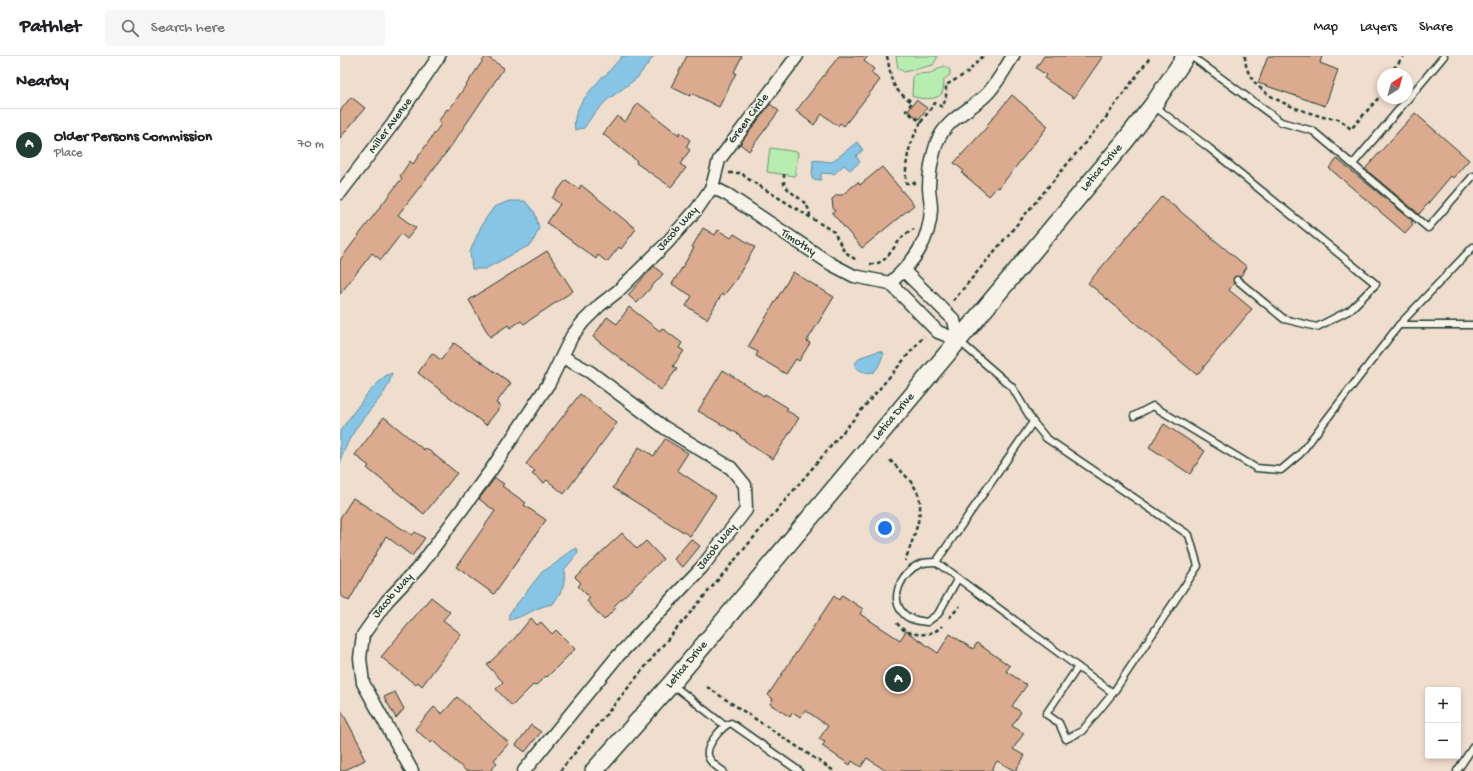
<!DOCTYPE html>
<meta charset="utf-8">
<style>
:root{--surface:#fff;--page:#f6f6f6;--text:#202124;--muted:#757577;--line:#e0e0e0;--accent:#1f3d34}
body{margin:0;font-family:"Gochi Hand",sans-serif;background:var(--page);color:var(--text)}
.controls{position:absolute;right:12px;bottom:12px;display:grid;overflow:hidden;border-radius:4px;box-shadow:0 2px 6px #0003}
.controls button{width:36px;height:36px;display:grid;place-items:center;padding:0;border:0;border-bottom:1px solid var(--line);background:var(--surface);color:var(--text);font:20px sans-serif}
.compass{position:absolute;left:1037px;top:12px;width:36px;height:36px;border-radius:50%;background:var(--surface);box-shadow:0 2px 6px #0003;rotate:37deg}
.you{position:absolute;left:545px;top:472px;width:14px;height:14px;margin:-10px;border:3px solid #fff;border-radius:50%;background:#1a73e8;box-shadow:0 0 0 6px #1a73e833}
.badge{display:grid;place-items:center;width:26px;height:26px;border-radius:50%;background:var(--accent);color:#fff;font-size:13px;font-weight:700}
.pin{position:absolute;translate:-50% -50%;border:2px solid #fff;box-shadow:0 1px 4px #0006}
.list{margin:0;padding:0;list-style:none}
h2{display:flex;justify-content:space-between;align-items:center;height:52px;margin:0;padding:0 16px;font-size:17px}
h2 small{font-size:13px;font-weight:400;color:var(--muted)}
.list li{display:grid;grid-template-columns:26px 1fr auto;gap:12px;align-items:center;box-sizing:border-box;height:72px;padding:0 16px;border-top:1px solid var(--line)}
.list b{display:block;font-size:15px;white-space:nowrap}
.list p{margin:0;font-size:13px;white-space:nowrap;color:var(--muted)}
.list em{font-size:13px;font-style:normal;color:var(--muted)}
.icon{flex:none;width:22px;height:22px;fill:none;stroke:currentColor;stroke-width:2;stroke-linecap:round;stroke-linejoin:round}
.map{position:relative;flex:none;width:1133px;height:715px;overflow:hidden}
header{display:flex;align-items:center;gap:24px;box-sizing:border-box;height:56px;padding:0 20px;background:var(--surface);border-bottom:1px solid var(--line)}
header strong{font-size:19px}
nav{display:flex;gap:22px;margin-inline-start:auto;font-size:14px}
.search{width:280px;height:36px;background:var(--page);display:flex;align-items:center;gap:10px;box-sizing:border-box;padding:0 14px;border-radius:4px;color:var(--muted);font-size:15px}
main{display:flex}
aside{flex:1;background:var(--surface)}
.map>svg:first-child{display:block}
</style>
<header>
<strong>Pathlet</strong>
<div class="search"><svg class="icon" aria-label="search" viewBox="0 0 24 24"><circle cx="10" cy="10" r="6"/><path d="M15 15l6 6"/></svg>Search here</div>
<nav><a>Map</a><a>Layers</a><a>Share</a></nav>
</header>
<main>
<aside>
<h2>Nearby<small></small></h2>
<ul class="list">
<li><span class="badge">A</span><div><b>Older Persons Commission</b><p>Place</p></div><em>70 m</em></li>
</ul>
</aside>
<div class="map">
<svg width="1133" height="715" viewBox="0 0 1133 715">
<rect width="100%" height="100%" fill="#efddcd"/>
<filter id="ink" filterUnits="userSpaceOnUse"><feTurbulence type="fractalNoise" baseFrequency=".025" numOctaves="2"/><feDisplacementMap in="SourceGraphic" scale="8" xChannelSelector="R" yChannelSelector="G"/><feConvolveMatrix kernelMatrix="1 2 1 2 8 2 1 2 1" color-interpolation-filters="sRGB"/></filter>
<g filter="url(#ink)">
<g fill="#b7edaf" stroke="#6b9572">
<polygon points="556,0 597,0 597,2 593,9 564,16 558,12"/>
<path d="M604 10 610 14V19L604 23C604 27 604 33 602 37 598 45 578 43 572 40L573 20 576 18 591 17Z"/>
<polygon points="430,92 458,96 455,120 427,116"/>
</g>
<g fill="#86c5e6" stroke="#5d8f9f">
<path d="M282 0H314L297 22 266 45 252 60 244 72 235 74C231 52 250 36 263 20L266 19Z"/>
<polygon points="517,86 523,94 516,100 520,106 510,114 504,109 494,118 481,117 481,124 472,123 473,104 492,106"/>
<polygon points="169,145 185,145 195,157 199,172 192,188 145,213 132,213 130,196 142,168 154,151"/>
<polygon points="539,295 544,297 538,311 534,316 525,317 516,312 515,307 521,301"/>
<path d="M52 317C49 333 40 342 30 354 17 369 4 389 0 408V375L27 338 45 320Z"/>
<path d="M237 492 238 497 224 514C226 529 221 536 213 548 197 550 185 561 169 564V558L202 516 215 508 226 498Z"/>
</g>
<g fill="#dcaa8e" stroke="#1f3d34">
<polygon points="146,0 164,12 109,93 58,159 76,172 67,183 61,178 41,204 32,197 0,238 0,204 62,122 60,120 70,105 73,108 101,68 98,66 107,53 109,54"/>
<polygon points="347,0 402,0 394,16 396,17 379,51 351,37 350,40 331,31"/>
<polygon points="499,0 528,0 524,5 534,13 531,17 540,24 504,70 500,67 498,70 482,58 474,69 456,55"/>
<polygon points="704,0 763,0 734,42 704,22 706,19 696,12"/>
<polygon points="928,0 982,0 980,7 998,14 985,50 918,27"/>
<polygon points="672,39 708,70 659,132 657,131 649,140 622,117 624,115 614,107 647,71 646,70"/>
<polygon points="11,41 25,52 0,82 0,55"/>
<polygon points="576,44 587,52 579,63 568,55"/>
<polygon points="298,47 339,79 340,76 350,84 346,91 350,94 340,108 346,112 331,131 296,107 297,105 263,78 277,60 285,66"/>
<polygon points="430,48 439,55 409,95 400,88"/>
<polygon points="1075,57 1129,104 1113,122 1111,120 1079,158 1025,113"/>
<polygon points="997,103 1073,165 1071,166 1073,168 1065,177 989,112"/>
<polygon points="542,111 574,149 522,192 492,157 495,155 493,152 492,143 497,139 502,139 518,126 520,129"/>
<polygon points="226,124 239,133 241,129 296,173 281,193 279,191 267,206 258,199 256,203 207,167 220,148 212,142"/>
<polygon points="822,140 907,211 900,221 894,221 894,227 889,234 912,253 857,319 748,227"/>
<polygon points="363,172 375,179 378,174 391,182 394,178 415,191 395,225 384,239 382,238 367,263 346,250 352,240 332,228 354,192 352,191"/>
<polygon points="207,195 233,235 184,268 181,265 170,272 168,269 150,281 129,244"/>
<polygon points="314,210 323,218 297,247 288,239"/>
<polygon points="453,216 494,241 467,285 470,287 459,305 456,303 446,318 416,300 418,296 408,291"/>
<polygon points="289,251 320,275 322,272 342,287 339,292 344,295 333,310 337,313 321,334 253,281 267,261 277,268"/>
<polygon points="114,287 171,327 156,347 161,350 146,369 78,317 92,297 101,304"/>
<polygon points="383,314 424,340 425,338 448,352 446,354 459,362 433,403 412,390 400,381 400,379 358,355"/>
<polygon points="240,338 277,367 224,438 207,424 204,427 192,418 195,415 186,408"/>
<polygon points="44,361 84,394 86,392 117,417 84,458 27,412 29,410 15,399"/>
<polygon points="824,368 865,395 850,418 809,391"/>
<polygon points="325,383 348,397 337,414 376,440 350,480 273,432 299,391 314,400"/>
<polygon points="155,422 164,428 162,430 186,447 184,449 206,464 154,538 116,511 155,455 139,443"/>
<polygon points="13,442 72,479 75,476 85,482 72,500 46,480 9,545 0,539 0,462"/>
<polygon points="282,477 297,493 306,485 323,503 274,550 276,552 264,564 247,545 250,542 238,530 241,527 235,521"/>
<polygon points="351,483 360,490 343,511 334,503"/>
<polygon points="502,539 523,553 520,558 560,584 566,575 598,597 610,578 633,593 637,587 670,610 666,615 687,629 672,650 681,656 672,670 684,677 673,693 685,700 675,715 657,705 651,715 546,715 527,702 521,711 512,705 510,709 482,690 485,686 479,683 488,670 465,654 460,661 453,656 450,661 430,648 433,643 428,639 494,540 499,544"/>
<polygon points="91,541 110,556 103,564 121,578 82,630 78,626 76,629 41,601"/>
<polygon points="191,562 197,569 201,566 212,578 216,574 235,593 207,621 206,620 195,630 193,629 172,650 156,633 163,626 147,609 174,583"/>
<polygon points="55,636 64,653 56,662 44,641"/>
<polygon points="117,641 169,687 154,704 157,707 150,715 126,715 93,685 91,687 75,673 94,651 102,658"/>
<polygon points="0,652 22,693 20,694 25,704 3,715 0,715"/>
<polygon points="191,669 201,676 185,696 176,689"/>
</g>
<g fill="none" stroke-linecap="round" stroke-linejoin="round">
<g stroke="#1f3d34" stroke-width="9">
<g id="lane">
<polyline points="851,0 941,66 973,75 1088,172 1133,120"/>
<polyline points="814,50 869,92 1036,228 1010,254 977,271 944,263 897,224"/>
<polyline points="1013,108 1104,0"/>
<polyline points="1059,269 1133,269"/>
<polyline points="619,285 672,331 693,366 596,506 773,637"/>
<polyline points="794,360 813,350 916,412 941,414 960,398 1059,269 1133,191"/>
<polyline points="693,366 706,382 849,479 858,510 773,637 742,675 726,683 719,667 706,658 738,611"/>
<path d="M596 506C591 506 585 506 580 508 562 515 548 543 564 558 569 564 580 565 587 566L598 558 618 522"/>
<polyline points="333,629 384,669"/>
<path d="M383 715C377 711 369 706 368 699 366 689 382 670 391 667L459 715"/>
<polyline points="1117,715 1133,691"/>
</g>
</g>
<g stroke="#1f3d34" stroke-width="15">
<g id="street">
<path d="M372 131 388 139 491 208 514 220 550 227C573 207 590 185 591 153 591 145 589 138 589 131 589 116 592 101 597 86 607 62 630 55 647 38 657 28 665 12 673 0"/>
<polyline points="0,137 52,69 99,0"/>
<polyline points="564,215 614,264 618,284"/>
<polyline points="550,227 598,276 618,284"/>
<polyline points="72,715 23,627 20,602 23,579 47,545 80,510 151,414 209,327 232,280 243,266 260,249 278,235 326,188 357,153 372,131 379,104 457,0"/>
<polyline points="184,715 276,602 362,511 406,454 405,429 391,412 325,372 250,316 223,301"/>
</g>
</g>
<g stroke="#1f3d34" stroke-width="20">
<polyline id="secondary" points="254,715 331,628 785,85 813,49 846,0"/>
</g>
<g stroke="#1f3d34" stroke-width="2.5" stroke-dasharray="4 3" stroke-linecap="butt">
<path d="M547 0C552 24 550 32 572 46L566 55 581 66C569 88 565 103 566 127H577"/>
<path d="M905 0C905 38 954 52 983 61 988 62 994 62 998 63 1003 65 1007 70 1011 73L1041 39 1043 33"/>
<polyline points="1049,18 1064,0"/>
<polyline points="581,66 595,47 602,51 606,43 606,29 627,17 643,0"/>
<polyline points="389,117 402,117 405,121 494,176 504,195 516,204"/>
<path d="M444 118V128C452 141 469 143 470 160"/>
<path d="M530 208C545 209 551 195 559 185 562 180 569 176 574 173"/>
<polyline points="613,245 764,64 811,0"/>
<path d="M550 404C560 415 575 426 579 441 584 458 571 488 565 505"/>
<polyline points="609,562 620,550"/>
<path d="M557 567C566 581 591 582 602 570"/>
<polyline points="367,631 494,715"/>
<polyline points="220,715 323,589 584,280"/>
</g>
<use href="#lane" stroke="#f7f3e8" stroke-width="6"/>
<use href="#street" stroke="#f7f3e8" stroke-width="12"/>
<use href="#secondary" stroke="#f7f3e8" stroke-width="17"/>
</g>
</g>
<g text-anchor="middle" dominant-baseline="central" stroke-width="3" stroke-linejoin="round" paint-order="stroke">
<g font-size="12" fill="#1f3d34" stroke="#f7f3e8">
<text transform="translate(409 63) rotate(-53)">Green Circle</text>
<text transform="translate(51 70) rotate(-54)">Miller Avenue</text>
<text transform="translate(762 112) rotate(-50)">Letica Drive</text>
<text transform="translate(338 173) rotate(-48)">Jacob Way</text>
<text transform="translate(458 187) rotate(33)">Timothy</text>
<text transform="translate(554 361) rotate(-50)">Letica Drive</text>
<text transform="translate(377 491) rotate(-51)">Jacob Way</text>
<text transform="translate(53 540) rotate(-49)">Jacob Way</text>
<text transform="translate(347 609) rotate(-50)">Letica Drive</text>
</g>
</g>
</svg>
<div class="controls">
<button>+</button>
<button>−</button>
</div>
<svg class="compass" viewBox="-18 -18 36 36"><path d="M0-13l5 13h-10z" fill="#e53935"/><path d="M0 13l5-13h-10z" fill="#757577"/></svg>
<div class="you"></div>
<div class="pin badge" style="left:558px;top:623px">A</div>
</div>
</main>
